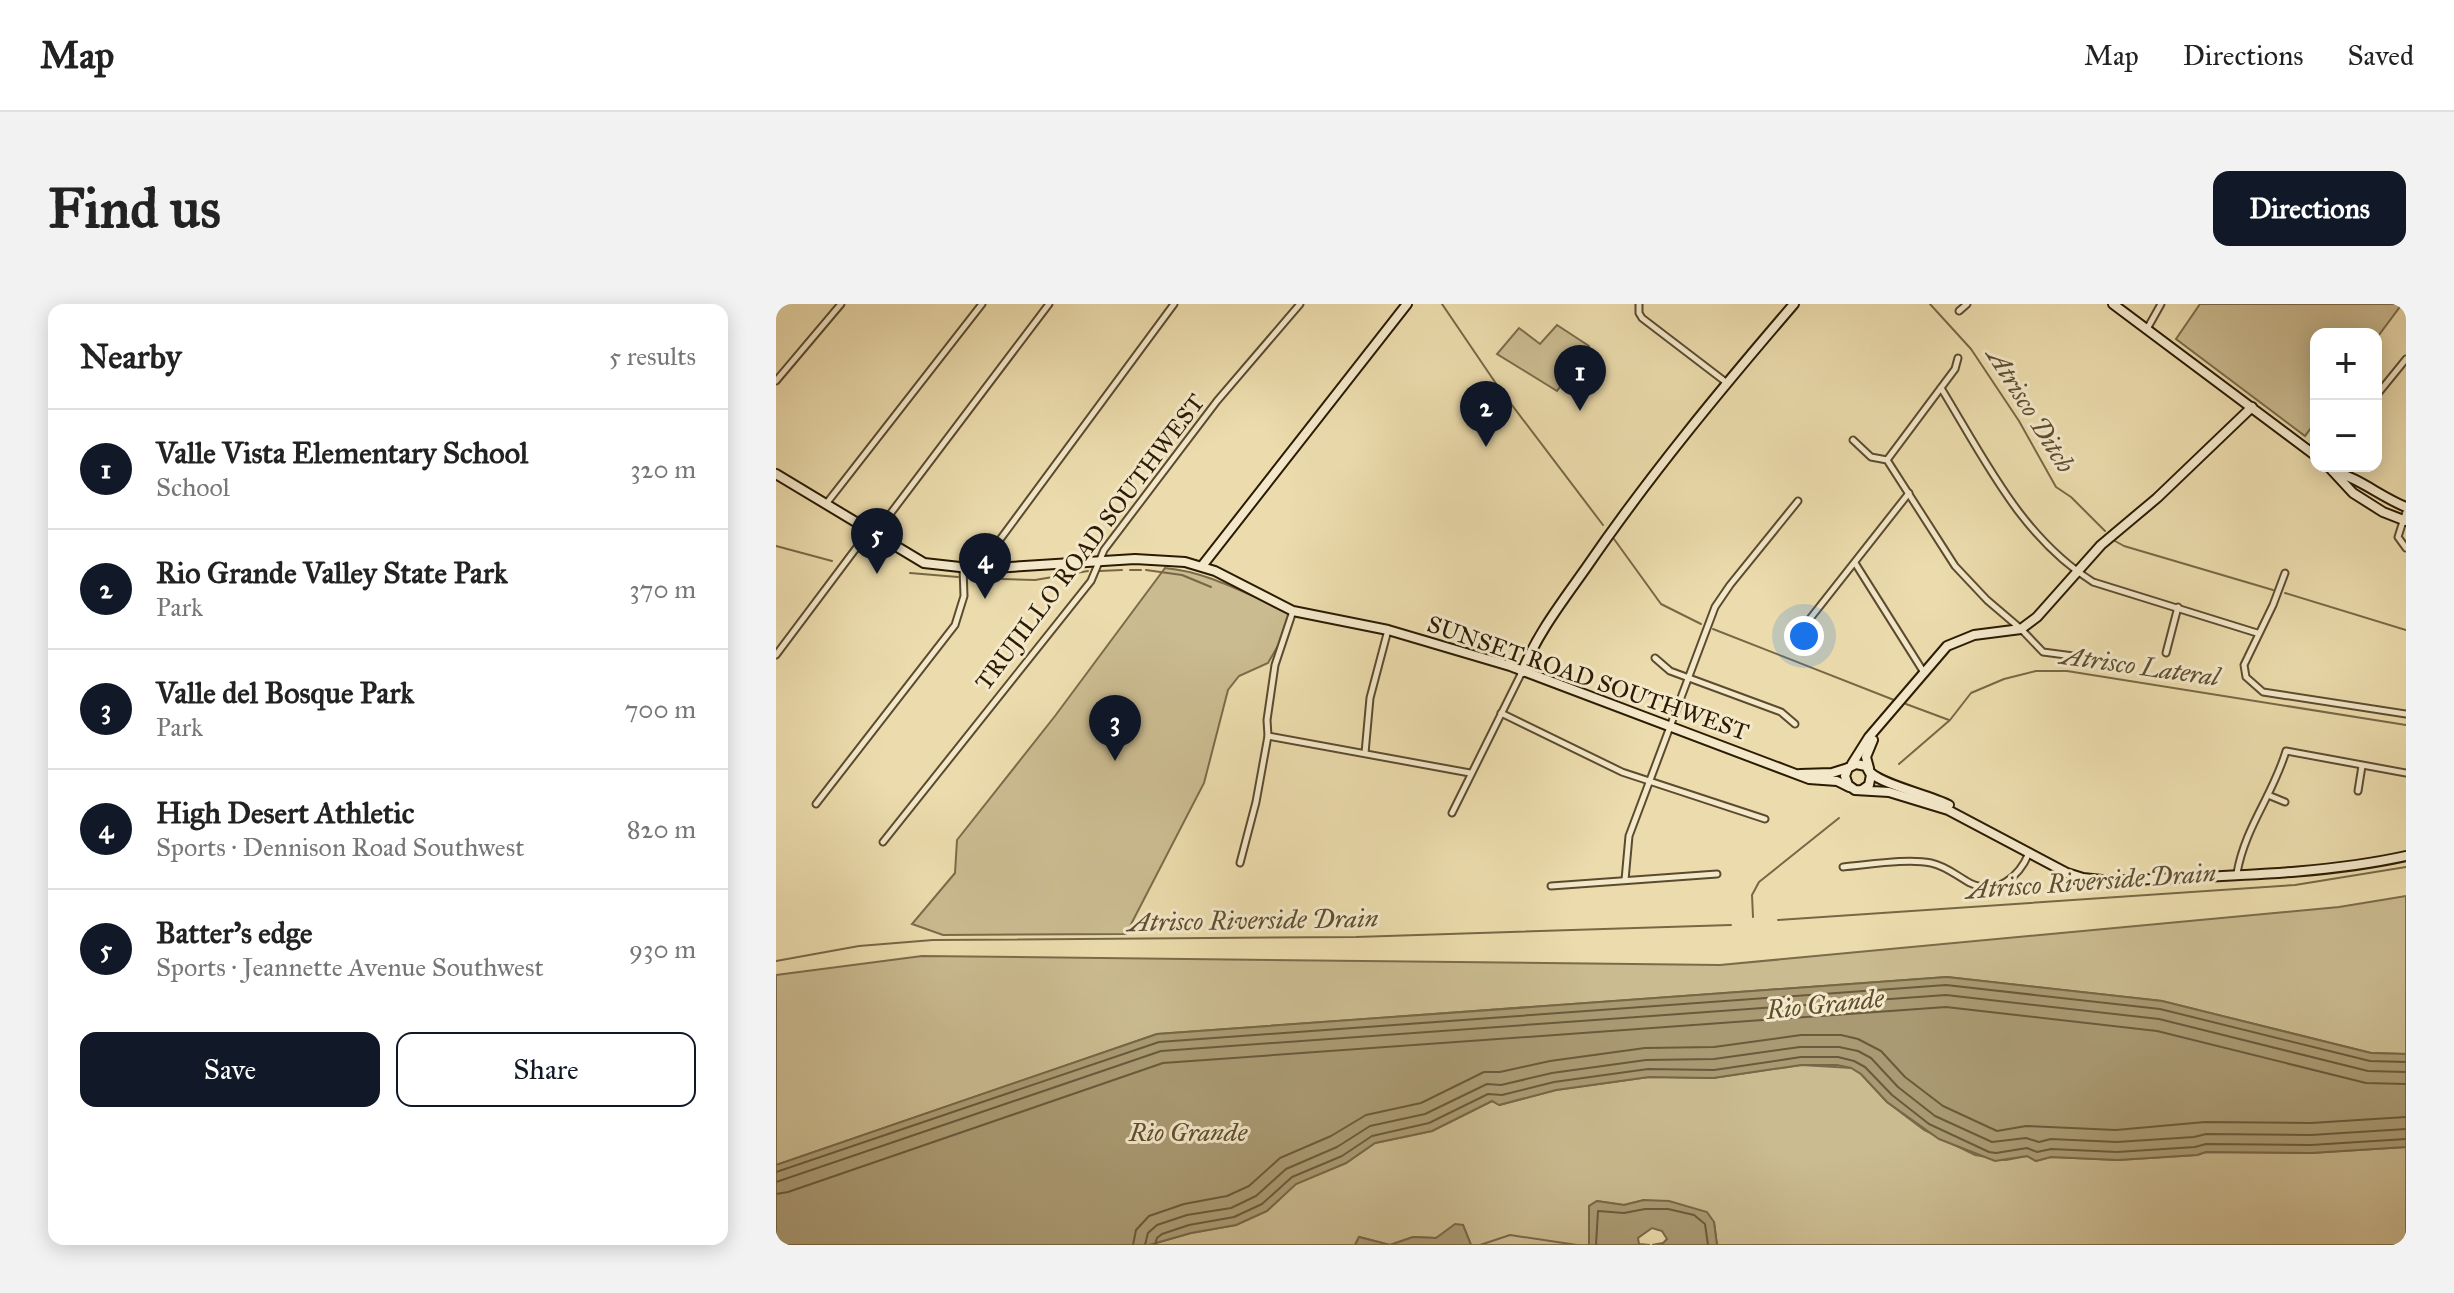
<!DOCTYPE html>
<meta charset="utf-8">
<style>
:root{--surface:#fff;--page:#f2f2f2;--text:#222;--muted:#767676;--line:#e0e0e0;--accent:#111827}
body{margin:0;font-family:"IM FELL Great Primer",serif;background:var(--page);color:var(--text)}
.controls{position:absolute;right:24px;top:24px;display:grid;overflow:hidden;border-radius:16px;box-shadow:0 4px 20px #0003}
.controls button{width:72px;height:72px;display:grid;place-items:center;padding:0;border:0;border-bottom:2px solid var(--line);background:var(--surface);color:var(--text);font:40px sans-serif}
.you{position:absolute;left:1028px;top:332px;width:28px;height:28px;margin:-20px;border:6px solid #fff;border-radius:50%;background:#1a73e8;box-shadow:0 0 0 12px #1a73e833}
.badge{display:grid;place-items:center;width:52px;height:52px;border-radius:50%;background:var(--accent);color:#fff;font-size:26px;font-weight:700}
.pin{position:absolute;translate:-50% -66px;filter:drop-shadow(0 2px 4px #0008)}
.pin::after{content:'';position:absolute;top:42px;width:28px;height:24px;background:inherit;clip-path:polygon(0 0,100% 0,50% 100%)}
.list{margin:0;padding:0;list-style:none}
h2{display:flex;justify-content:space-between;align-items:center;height:104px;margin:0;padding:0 32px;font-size:34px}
h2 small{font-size:26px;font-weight:400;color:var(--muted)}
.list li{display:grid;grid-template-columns:52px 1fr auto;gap:24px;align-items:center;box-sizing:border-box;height:120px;padding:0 32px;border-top:2px solid var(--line)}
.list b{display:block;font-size:30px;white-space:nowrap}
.list p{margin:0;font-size:26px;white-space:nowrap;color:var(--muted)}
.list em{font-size:26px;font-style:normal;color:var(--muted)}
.actions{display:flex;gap:16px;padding:24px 32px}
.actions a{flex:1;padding:18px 0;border:2px solid var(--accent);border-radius:16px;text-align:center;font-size:28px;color:var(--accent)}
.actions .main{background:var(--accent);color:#fff}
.map{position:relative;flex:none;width:1630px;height:941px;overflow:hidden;border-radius:16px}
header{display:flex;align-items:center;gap:48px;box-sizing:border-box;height:112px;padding:0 40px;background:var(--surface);border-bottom:2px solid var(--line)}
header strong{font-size:38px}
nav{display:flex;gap:44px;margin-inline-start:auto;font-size:28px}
.intro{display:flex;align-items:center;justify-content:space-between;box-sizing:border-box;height:192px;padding:0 48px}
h1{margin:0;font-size:56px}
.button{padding:20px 36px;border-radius:16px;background:var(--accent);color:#fff;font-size:28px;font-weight:700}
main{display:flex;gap:48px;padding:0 48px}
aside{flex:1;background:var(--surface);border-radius:16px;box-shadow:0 4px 20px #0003}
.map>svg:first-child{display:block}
</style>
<header>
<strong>Map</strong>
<nav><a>Map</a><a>Directions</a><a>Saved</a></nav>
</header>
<div class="intro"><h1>Find us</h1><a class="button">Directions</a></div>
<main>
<aside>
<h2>Nearby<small>5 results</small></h2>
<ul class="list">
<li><span class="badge">1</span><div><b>Valle Vista Elementary School</b><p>School</p></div><em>320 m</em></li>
<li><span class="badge">2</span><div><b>Rio Grande Valley State Park</b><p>Park</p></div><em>370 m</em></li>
<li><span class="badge">3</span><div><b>Valle del Bosque Park</b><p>Park</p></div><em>700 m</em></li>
<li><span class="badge">4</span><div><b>High Desert Athletic</b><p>Sports · Dennison Road Southwest</p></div><em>820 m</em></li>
<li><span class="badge">5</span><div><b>Batter's edge</b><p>Sports · Jeannette Avenue Southwest</p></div><em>930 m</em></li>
</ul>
<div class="actions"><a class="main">Save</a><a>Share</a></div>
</aside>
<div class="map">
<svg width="1630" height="941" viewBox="0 0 1630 941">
<rect width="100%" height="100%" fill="#ecdcad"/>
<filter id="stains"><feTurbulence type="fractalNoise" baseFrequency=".0025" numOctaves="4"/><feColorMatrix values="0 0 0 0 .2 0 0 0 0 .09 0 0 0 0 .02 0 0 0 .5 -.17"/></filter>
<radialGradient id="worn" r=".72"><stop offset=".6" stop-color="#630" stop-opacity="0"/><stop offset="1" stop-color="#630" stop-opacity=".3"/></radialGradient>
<g fill="#cbbb90" stroke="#7b6b4a" stroke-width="2">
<polygon points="1424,0 1626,0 1600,35 1600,30 1540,30 1540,117 1529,132 1400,35"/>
<polygon points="781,21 813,42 781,87 721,50 743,24 764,40"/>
<path d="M389 264C434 268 473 292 514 308L503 340 492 359 463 372 452 386 428 479 350 630 167 631 136 620 179 569 181 536 279 412Z"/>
<polygon points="1630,592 1630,750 1595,749 1386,697 1171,673 381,730 0,861 0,671 146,652 944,661 1563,603"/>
<polygon points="1025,761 1076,764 1085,770 1111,798 1148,826 1199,851 1230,856 1251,852 1260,857 1275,853 1342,856 1421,851 1430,848 1535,849 1630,843 1630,941 941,941 938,918 868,896 848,901 821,897 813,902 813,941 695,941 687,921 660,934 637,933 614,941 583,933 579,941 373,941 415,929 460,921 491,907 519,880 570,859 599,839 656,827 716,797 724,801 780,786 873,773 937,774"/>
</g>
<g fill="#aa9a73" stroke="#776746" stroke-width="2">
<polygon points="1171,673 1386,697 1595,749 1630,750 1630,843 1535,849 1430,848 1421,851 1342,856 1275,853 1260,857 1251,852 1219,857 1163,835 1111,798 1085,770 1075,764 1061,761 1025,761 937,774 873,773 780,786 723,801 716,797 656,827 599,839 570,859 520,880 491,907 460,921 415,929 373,941 0,941 0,861 381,730"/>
<polygon points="868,896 893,897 931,908 938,918 941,941 876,941 887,939 891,935 886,927 876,924 862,934 863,940 874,941 813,941 813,902 821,897 848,901"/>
<polygon points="679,920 687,921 695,941 579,941 583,933 614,941 637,933 660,934"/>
</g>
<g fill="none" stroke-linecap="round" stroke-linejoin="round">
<g stroke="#6a5a3b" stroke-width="2">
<polyline points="0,868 383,738 1170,681 1384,705 1594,757 1630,758"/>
<polyline points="0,878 385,747 1170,691 1383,715 1592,767 1630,768"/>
<polyline points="0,890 12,888 387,759 1170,703 1381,727 1590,779 1630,780"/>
<polyline points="357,941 360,926 373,912 408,900 451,892 473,882 504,854 555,832 590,811 645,799 708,768 724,768 774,757 869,744 938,743 1025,731 1065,731 1082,735 1105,747 1129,773 1167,802 1221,827 1250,822 1340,826 1429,818 1535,819 1630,813"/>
<polyline points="369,941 372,929 381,921 411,911 455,904 480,892 510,865 561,843 594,822 649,810 711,780 725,781 776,769 870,756 938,755 1024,743 1063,743 1082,747 1095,754 1122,783 1159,812 1216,838 1250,834 1263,838 1275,835 1341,838 1418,833 1430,830 1535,831 1630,825"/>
<polyline points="379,941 381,934 386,930 413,921 458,913 486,900 516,873 566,852 596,832 653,819 712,790 726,791 778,778 872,765 938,766 1025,753 1062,753 1078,757 1089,763 1116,791 1153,820 1213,848 1220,849 1251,844 1261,848 1275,845 1341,848 1419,843 1430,840 1535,841 1630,835"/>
<polyline points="820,941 822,907 848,909 869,905 892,905 918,911 929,920 932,941"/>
</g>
<g stroke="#776746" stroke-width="2">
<polyline points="666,0 723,84 827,221"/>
<polyline points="1154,0 1195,45 1243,117 1280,183 1295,193 1329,227"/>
<polyline points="838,235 885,300 925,320"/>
<polyline points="1339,237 1348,242 1497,286"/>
<polyline points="0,242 56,257"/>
<polyline points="354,266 365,266"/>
<polyline points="370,266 406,271 435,283"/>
<polyline points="323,267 346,266"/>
<polyline points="134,269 182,273"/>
<polyline points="193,274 259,276 312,267"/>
<polyline points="1509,289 1630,326"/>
<polyline points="937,325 1118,396"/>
<polyline points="1130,400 1173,416"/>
<polyline points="1123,460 1174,416 1195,389 1228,375 1260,367 1291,367 1630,421"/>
<polyline points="977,613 976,591 983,578 1063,514"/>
<polyline points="1002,616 1519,581 1630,563"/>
<polyline points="0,657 83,642 157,636 580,633 955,621"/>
<polyline points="704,941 734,931 801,941"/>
</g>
<g stroke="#5b4b2e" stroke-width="9">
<g id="street">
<polyline points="863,0 863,9 866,14 951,79"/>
<polyline points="1183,7 1191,0"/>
<polyline points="1371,25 1385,0"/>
<polyline points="0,77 65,0"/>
<path d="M1165 84C1208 154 1245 233 1317 278L1481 329"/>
<polyline points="1600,92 1630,55"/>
<polyline points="1077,136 1095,153 1111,156 1179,262 1211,296 1245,325 1267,348 1320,355"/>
<polyline points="1111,156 1179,65 1182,54"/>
<polyline points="50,200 206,0"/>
<polyline points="1630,208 1622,233 1630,244"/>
<polyline points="99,230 273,0"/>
<polyline points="1079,259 1147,367"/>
<polyline points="203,264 398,0"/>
<polyline points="1509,269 1497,301 1468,361 1470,373 1487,388 1630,410"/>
<polyline points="1018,335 1133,189"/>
<polyline points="1390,349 1402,303"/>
<polyline points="0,351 93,227"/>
<polyline points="879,354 894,367 1005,408 1019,420"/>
<polyline points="725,409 846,468 989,515"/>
<polyline points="492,432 694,469"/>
<polyline points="589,449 594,394 612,326"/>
<polyline points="1582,487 1586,462"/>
<polyline points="1492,491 1509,498"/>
<polyline points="40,500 179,321 188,292 187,263"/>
<polyline points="676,509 746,368"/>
<polyline points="107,538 315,277 328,246 441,97 524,0"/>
<polyline points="464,559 480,498 492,432 491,416 499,361 517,307"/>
<path d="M1067 563C1092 561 1131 554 1155 559 1170 562 1181 572 1194 579 1221 592 1243 573 1253 549"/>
<path d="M1461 569C1469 523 1497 491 1510 447L1630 469"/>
<polyline points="849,576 853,532 939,303 954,281 1022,197"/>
<polyline points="775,582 941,570"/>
</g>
</g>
<g stroke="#2b1b03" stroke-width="12">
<g id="secondary">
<polyline points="1337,0 1540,152"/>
<polyline points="1552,162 1577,189 1607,208 1630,217"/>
<path d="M1557 167C1583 174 1605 193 1630 203"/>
<polyline points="0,170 148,259 202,265 359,255 409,258 439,267 517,307 612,326 734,362 1033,475 1061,477 1073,483"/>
<polyline points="426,262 631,0"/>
<path d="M746 368C761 330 786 298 810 264 873 172 945 85 1018 0"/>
<polyline points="1076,460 1093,433 1171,342 1198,331 1245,325 1261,313 1325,241 1381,194 1476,103"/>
<polyline points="1093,464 1090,453 1097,436"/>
<path d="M1095 469C1108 481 1153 491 1173 501"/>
<polyline points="1024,470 1056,469 1072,464"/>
<path d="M1086 486 1093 481 1095 471 1090 462 1080 460 1072 464 1069 472 1072 481 1079 486 1113 488 1172 506 1291 569 1307 574 1335 577C1433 571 1534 573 1630 552"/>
</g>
</g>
<use href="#street" stroke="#f3e8ca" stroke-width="5"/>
<use href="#secondary" stroke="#f3e8ca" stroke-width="8"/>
</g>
<g text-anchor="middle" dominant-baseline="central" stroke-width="6" stroke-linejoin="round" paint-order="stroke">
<g font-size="24" fill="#2b1b03" stroke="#f3e8ca">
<text transform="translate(314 238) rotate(-53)">TRUJILLO ROAD SOUTHWEST</text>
<text transform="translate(812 374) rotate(19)">SUNSET ROAD SOUTHWEST</text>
</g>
<g font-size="26" font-style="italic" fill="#5e4e30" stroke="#f3e8ca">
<text transform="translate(1255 106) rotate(58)">Atrisco Ditch</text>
<text transform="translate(1364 362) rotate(8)">Atrisco Lateral</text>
<text transform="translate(1315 577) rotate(-4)">Atrisco Riverside Drain</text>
<text transform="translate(477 616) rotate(-1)">Atrisco Riverside Drain</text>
<text transform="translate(1049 700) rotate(-6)">Rio Grande</text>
<text x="412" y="828">Rio Grande</text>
</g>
</g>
<rect width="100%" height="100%" filter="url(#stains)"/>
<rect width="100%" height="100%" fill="url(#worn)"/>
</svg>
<div class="controls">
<button>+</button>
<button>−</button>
</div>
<div class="you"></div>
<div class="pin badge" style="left:804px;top:107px">1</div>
<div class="pin badge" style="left:710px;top:143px">2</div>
<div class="pin badge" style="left:339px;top:457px">3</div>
<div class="pin badge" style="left:209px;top:295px">4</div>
<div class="pin badge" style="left:101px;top:270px">5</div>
</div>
</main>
